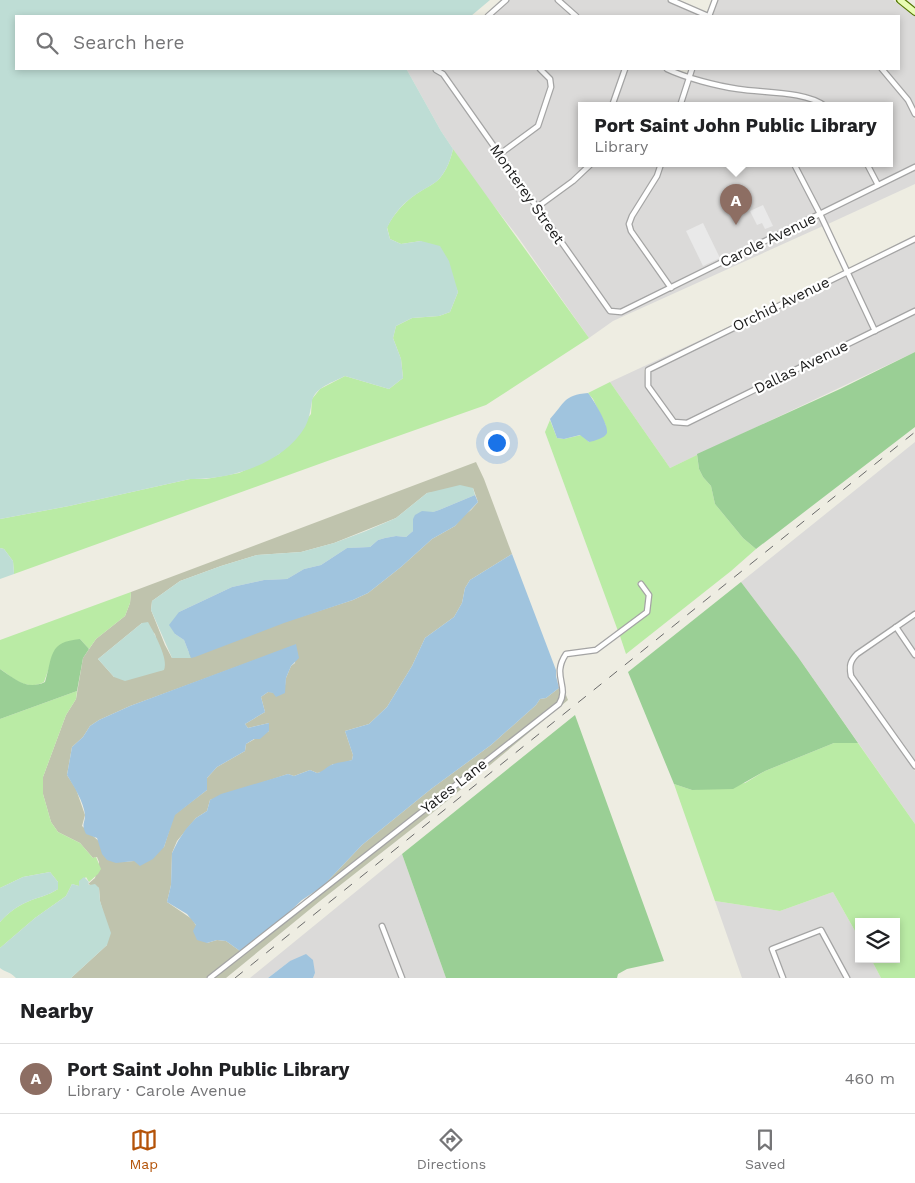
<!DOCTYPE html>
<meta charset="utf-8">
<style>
:root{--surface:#fff;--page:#f6f6f6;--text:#202124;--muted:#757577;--line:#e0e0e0;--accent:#b45309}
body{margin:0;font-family:"Work Sans",sans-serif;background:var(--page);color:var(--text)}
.controls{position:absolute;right:15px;bottom:15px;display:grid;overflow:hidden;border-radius:0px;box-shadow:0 2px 8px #0003}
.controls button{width:45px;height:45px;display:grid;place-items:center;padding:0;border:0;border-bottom:1px solid var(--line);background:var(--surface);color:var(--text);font:25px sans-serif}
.you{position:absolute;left:496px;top:442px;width:18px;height:18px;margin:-12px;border:4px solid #fff;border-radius:50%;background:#1a73e8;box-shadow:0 0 0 8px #1a73e833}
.badge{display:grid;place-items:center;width:32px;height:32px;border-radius:50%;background:var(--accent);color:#fff;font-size:16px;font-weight:700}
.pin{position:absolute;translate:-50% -41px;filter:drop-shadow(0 1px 2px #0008)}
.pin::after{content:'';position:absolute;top:26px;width:18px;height:15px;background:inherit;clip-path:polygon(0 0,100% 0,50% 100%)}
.popup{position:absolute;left:578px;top:102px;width:315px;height:65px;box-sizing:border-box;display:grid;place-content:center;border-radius:0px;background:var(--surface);filter:drop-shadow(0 1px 4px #0005);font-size:16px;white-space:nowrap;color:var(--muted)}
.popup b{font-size:19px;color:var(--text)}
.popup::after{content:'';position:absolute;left:50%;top:100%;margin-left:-10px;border:10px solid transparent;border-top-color:var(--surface)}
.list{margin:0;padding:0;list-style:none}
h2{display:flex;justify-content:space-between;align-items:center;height:65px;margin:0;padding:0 20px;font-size:21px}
h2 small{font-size:16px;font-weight:400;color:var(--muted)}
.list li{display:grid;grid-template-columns:32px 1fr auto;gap:15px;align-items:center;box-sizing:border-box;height:70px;padding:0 20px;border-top:1px solid var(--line)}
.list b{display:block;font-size:19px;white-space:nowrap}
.list p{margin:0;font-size:16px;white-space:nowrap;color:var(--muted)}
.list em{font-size:16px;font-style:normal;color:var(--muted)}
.icon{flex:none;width:28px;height:28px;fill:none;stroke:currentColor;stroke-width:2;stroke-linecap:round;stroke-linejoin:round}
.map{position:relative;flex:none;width:915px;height:978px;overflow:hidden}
.search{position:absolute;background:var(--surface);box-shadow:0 2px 8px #0003;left:15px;right:15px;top:15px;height:55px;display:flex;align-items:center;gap:12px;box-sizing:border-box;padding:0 18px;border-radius:0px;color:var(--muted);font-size:19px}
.sheet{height:135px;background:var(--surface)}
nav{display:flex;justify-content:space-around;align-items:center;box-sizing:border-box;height:70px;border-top:1px solid var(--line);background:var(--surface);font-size:14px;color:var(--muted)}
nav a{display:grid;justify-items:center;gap:2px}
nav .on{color:var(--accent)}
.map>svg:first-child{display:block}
</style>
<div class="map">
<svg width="915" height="978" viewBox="0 0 915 978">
<rect width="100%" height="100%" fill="#eeede2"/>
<g fill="#dbdad9">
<polygon points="510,0 555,0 572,16 492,16"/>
<polygon points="562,0 666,0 702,16 580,16"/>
<polygon points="717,0 893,0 915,16 915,108 910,98 885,69 899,69 899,16 720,16 712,15"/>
<polygon points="409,69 433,69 432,71 441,76 533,208 609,313 623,315 819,218 823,226 613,321 589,338 518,237 473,179 441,131 407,70"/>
<polygon points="439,69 536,69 547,80 548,87 536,125 501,151 445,72"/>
<polygon points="544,69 622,69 609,106 582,106 582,164 588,164 571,180 537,205 503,155 540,127 553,87 552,78"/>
<polygon points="628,69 661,69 687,78 677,106 615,106"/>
<polygon points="695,69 878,69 906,101 915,120 915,165 879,182 870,164 890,164 890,106 829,106 807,94 736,86 704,79 693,75"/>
<polygon points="692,80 735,91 804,98 821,106 683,106"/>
<polygon points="594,164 658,164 655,175 630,214 627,225 629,232 667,287 621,310 612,308 540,209 575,183"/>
<polygon points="664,164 790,164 794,168 817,213 672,284 634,229 632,224 635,217 660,177"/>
<polygon points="797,164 863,164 874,184 822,211"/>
<polygon points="915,170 915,184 828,224 824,215"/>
<polygon points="915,242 915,309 876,328 850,273"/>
<polygon points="845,275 871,330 687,420 676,419 651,385 651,372"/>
<polygon points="915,314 915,352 670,468 610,382 750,317 644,369 646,387 672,423 689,425"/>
<polygon points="915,442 915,611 855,652 850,658 846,668 849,677 915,771 915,824 798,657 741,582"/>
<polygon points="915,616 915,650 899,627"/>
<polygon points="895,631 915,659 915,761 854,675 852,666 859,656"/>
<polygon points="402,854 446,978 405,978 384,923 379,925 399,978 313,978 315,973 290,961 268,978 250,978"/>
<polygon points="833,892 859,938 859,959 871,959 881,978 850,978 822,926 768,948 780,978 742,978 715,901 780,911"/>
<polygon points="819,933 844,978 786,978 775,950"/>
</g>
<g fill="#bfc3ad" fill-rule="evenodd">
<path d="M476 462 484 479 512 554 470 580 465 588 462 603 454 617 425 638 412 666 387 707 369 724 345 731 353 755 352 760 340 764H333L322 772 317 773 310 770 294 776 288 774 210 800 207 811 196 818 177 841 172 853 171 885 167 902 192 919 207 943 217 940 226 941 240 951 206 978H71L107 945 105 919 100 901 99 888 88 884 95 878 99 862 97 857 93 858 80 843 58 832 51 822 43 794V777L66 715 76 699 83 658 96 639 125 616 130 603 131 592ZM473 488 478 502 471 510 463 516 455 526 432 539 401 567 368 593 353 600 172 658 165 645 151 610 152 601 180 581 221 566 257 555 301 552 334 543 396 518 427 493ZM142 623 155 634 163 670 114 677 98 659ZM296 645 295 663 291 666 286 678 284 693 268 692 261 697 265 712 245 724 248 728 269 723V731L246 744 245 751 217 767 207 778V790L174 815 164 847 134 861 122 862 82 826 85 815 76 789 67 775 72 747 83 737 90 726 99 720 130 706Z"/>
<polygon points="559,688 560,697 557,702 323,886 362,845 431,789 491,745 536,705 540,699 546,698"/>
<polygon points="566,695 568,700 441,806 320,901 226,978 214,978 560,706"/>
</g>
<g fill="#baeba5">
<path d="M453 149 589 338 486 405 333 459 14 574 13 561 4 549 0 548V519L69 506 190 479H206L239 473 279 454 311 414 312 399 320 389 345 376 389 389 403 378 401 359 393 338 396 326 412 318 439 316 450 312 458 292 453 280 421 241 401 244 390 239 387 227C395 212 406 200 421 191 427 187 436 183 440 178 447 170 451 158 453 149Z"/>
<polygon points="610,382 670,468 697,455 699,469 703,477 711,486 715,504 743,538 756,549 731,571 626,654 620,636 648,614 651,593 642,581 637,583 646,596 644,611 618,631 545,432 550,420 557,438 564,439 581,435 589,442 606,426 593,399 588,393"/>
<path d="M131 592 130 603 125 616 96 639 89 649 80 639 49 668 44 682C26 691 15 679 0 669V640Z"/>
<path d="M77 691 76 699 66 715 43 777V794L51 822 58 832 80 843 93 858 96 857 101 869 98 874 89 882 86 877 79 886 72 884 66 896 35 918 0 948V922C7 914 17 906 27 902 38 897 48 896 58 889V882L50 872 23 877 0 888V719Z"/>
<polygon points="834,743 858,743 915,824 915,978 881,978 871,959 896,959 896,922 859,922 859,938 833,892 780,911 715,901 674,784 692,790 745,783 765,771"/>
</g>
<g fill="#9acf95">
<polygon points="915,352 915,427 756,549 743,538 715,504 711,486 703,477 699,469 697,454 840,389"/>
<polygon points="741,582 798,657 858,743 834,743 765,771 733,789 692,790 674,784 628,672"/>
<path d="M80 639 89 649 83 658 77 691 0 719V669C14 678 26 691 45 682 53 656 48 642 80 639Z"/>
<polygon points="575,715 664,961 627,969 618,974 617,978 446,978 402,854"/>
</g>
<g fill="#beddd5">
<path d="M0 0H490L471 16H16V69H409L407 70 441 131 453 149C451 158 447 170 440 178 435 184 425 188 418 193 404 202 394 213 387 228L390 239 401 244 421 241 440 246 449 261 458 292 450 312 439 316 412 318 396 326 393 338 401 359 403 378 389 389 345 376C334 382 315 387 312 401 310 411 310 417 305 427 283 464 230 480 190 479L69 506 0 519Z"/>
<polygon points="460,485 473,488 475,495 439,510 413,519 413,531 406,537 396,536 385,538 378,540 370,547 347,548 321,565 304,569 287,579 264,580 232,587 179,612 175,634 184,640 191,658 172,658 151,610 152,601 180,581 221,566 257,555 301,552 334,543 366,531 396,518 427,493"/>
<polygon points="0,548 4,549 13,561 14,574 0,579"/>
<path d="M148 622C154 633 169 659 164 670L125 681 114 677 98 659 142 623Z"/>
<path d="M50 872 58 882V889C48 896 38 897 27 902 17 906 7 914 0 922V888L23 877Z"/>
<path d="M84 877 89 882 88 884 90 885 95 884 99 888 100 901 111 933 107 945 71 978H16C8 970 6 973 0 968V948L35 918 66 896 72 884 79 886V881Z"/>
</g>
<g fill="#e9e9e9">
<polygon points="763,205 773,226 765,229 762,223 757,225 750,211"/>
<polygon points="703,223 720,258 703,266 686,231"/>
</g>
<g fill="#a0c4de">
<path d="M588 393C593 399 609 425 607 433 605 438 594 441 589 442L580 435 564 439 557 438 550 419C565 403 563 395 588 393Z"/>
<polygon points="475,495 478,502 455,526 432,539 401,567 368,593 353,600 284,623 195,657 191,658 184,640 175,634 169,625 179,612 232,587 264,580 287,579 304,569 321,565 347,548 370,547 378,540 385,538 396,536 406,537 413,531 413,519 415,515 422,511 433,512 439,510"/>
<path d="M512 554 556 670V676L559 688 546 698 540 699 536 705 491 745 431 789 362 845 323 886 302 900 286 915 240 951 226 941 217 940 207 943 197 940 193 931 196 925 187 914 167 902 171 885 172 853 178 841 186 829 196 818 207 811 210 800 221 794 288 774 294 776 310 770 317 773C323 772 326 767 331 765 337 762 345 762 352 760L353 755 345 731 369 724 387 707 412 666 425 638 454 617 462 603 465 588 470 580Z"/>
<path d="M296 644 299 658 291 666 286 678 285 693 276 697 273 693 268 692 261 697 265 712 245 724 248 728 269 723V731L260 739H254L246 744 245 751 217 767 207 778V790L175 815 164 847 153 859 140 866 134 861 116 863 107 860 102 854 97 838 86 834C81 823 85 824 85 815 84 802 73 785 67 775L72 747 83 737 90 726 99 720 130 706Z"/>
<polygon points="306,954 313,960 315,973 313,978 268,978 290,961"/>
</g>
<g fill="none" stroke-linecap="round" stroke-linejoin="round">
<g stroke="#a4a4a4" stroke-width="7">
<g id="minor">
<polyline points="558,0 576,16"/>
<polyline points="671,0 708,16"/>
<polyline points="488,16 506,0"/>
<polyline points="709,16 715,0"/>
<path d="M667 69C686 78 717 86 738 89 763 93 806 91 825 106"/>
<polyline points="882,69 908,100 915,114"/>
<polyline points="436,70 443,74 610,311 621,312 915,167"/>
<polyline points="612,106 625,69"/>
<polyline points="680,106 692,69"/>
<polyline points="500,154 538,126 551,87 550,79 540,69"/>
<polyline points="661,164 657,176 632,216 629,224 631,231 671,288"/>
<polyline points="794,164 820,214 875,331"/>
<polyline points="867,164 878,185"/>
<polyline points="536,208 573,181 591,164"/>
<polyline points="915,239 648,370 648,386 674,422 687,423 915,311"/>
<path d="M915 614 857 654C850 661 849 666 851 676L915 766"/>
<polyline points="896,627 915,655"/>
<polyline points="382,926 402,978"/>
<path d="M210 978 559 704C570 686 551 676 566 654L596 650 647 612 649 595 641 584"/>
<polyline points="783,978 772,949 821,930 847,978"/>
</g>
</g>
<g stroke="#527601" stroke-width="8">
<polyline id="secondary" points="900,0 915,12"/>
</g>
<use href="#minor" stroke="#fff" stroke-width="4.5"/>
<use href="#secondary" stroke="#e9fcb3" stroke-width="5.5"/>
<polyline stroke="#6b6b6b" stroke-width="1" stroke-dasharray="10 10" stroke-linecap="butt" points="235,978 915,432"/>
</g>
<g text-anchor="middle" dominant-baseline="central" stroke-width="4.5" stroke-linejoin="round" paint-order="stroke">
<g font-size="15" fill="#1d1d1d" stroke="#fff">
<text transform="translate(527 194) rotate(55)">Monterey Street</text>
<text transform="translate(768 240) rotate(-26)">Carole Avenue</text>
<text transform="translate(781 304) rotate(-26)">Orchid Avenue</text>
<text transform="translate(801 367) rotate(-26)">Dallas Avenue</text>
<text transform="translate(454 786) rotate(-38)">Yates Lane</text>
</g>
</g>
</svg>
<div class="controls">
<button><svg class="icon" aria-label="layers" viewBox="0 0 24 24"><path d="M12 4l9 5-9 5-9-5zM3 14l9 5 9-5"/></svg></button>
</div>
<div class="you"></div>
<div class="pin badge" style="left:736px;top:225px;background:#8d6e63">A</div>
<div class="popup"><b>Port Saint John Public Library</b>Library</div>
<div class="search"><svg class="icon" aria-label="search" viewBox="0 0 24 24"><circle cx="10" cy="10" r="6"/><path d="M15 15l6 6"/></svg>Search here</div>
</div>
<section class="sheet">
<h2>Nearby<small></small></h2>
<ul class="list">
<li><span class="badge" style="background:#8d6e63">A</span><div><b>Port Saint John Public Library</b><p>Library · Carole Avenue</p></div><em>460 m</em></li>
</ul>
</section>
<nav>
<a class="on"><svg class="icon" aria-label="map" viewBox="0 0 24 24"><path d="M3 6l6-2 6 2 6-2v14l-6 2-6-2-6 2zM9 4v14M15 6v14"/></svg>Map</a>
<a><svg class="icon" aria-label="directions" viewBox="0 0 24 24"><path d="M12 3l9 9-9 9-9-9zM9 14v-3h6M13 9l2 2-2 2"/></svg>Directions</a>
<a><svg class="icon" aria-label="saved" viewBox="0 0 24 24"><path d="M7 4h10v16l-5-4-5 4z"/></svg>Saved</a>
</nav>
